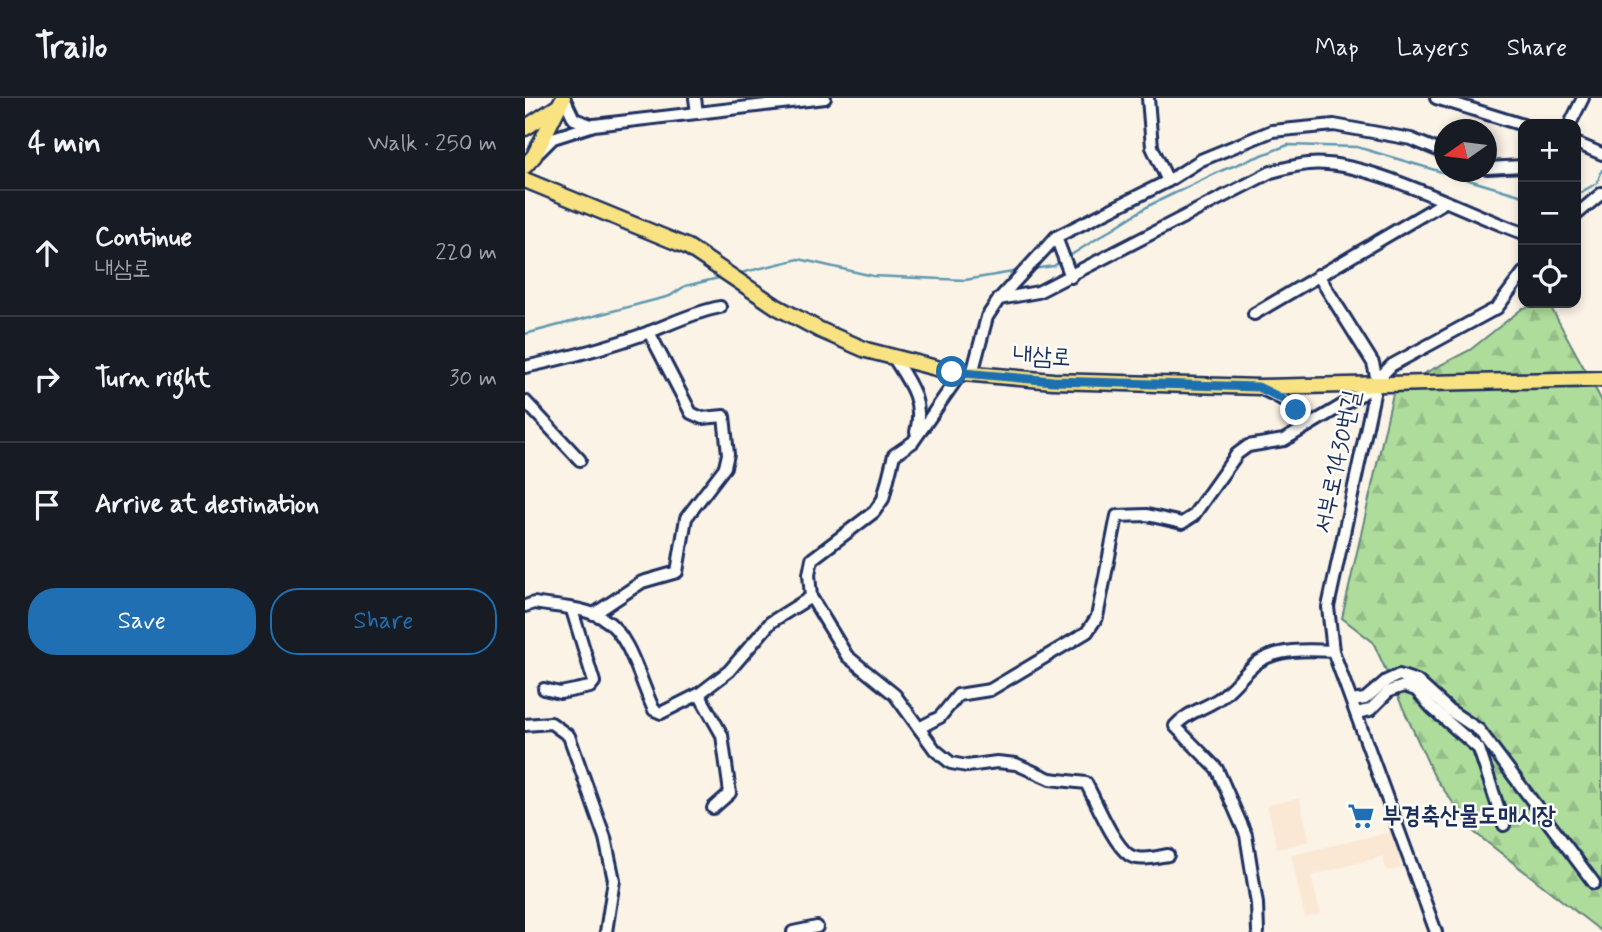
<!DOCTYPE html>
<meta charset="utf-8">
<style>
:root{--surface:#171b24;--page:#242831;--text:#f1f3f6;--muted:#9ea1a6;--line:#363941;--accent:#1f6fb2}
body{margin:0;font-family:Mynerve,"Poor Story",sans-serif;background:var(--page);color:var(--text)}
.controls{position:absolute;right:21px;top:21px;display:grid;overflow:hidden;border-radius:14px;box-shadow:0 4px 10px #0003}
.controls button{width:63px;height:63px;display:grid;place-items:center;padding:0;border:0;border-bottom:2px solid var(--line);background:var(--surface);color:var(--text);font:35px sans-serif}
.compass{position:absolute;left:909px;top:21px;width:63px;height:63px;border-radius:50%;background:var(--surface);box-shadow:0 4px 10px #0003;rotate:256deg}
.stop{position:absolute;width:21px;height:21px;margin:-16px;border:5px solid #1f6fb2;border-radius:50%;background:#fff}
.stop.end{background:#1f6fb2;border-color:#fff;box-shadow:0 2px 7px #0008}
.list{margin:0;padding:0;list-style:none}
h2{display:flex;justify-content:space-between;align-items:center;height:91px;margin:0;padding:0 28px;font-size:30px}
h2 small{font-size:23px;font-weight:400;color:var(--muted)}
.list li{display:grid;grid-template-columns:46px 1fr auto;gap:21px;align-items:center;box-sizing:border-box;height:126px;padding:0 28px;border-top:2px solid var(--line)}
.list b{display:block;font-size:26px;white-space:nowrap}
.list p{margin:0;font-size:23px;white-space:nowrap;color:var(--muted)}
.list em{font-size:23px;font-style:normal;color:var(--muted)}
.actions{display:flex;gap:14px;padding:21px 28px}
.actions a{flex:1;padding:16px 0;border:2px solid var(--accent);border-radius:28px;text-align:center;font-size:24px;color:var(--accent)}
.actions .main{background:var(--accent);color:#fff}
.icon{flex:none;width:38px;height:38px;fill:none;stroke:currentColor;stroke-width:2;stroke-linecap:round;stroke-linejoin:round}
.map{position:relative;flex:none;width:1077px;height:834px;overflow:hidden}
header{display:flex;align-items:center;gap:42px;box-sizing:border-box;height:98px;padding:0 35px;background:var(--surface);border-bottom:2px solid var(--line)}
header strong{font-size:33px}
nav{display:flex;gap:38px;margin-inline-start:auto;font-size:24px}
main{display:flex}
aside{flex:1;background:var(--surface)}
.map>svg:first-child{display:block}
</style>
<header>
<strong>Trailo</strong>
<nav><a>Map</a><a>Layers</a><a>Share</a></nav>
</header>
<main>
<aside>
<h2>4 min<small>Walk · 250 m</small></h2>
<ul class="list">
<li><svg class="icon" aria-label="ahead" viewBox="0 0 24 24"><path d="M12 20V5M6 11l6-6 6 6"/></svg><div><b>Continue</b><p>내삼로</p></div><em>220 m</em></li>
<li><svg class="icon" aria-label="right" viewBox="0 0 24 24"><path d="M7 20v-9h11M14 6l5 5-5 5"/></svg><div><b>Turn right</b></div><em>30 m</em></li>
<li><svg class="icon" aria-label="arrive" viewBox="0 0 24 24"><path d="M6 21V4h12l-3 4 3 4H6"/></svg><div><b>Arrive at destination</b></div></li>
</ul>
<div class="actions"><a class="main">Save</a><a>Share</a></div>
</aside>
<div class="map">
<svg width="1077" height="834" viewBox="0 0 1077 834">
<defs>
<pattern id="forest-firs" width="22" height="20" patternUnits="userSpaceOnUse" patternTransform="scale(1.75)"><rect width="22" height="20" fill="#aedc9b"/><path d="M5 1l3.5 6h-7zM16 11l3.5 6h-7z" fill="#95bd88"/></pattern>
</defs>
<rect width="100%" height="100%" fill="#fcf3e7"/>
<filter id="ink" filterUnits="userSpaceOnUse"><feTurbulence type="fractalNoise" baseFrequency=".0143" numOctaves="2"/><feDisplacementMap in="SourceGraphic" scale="14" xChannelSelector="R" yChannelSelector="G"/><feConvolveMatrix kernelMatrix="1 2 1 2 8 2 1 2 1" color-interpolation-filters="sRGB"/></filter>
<g filter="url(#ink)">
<g fill="#fae8d4">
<polygon points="774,700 785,743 752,751 742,707"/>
<polygon points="870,733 876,771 861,773 858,758 786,778 796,816 780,820 766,757"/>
</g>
<polygon fill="url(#forest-firs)" stroke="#64867c" stroke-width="2" points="1024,206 1077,303 1077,834 949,734 909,678 848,544 817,520 869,291 945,252 998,210"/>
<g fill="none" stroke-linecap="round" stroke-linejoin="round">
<g stroke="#5f98b0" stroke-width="2.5">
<polyline points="1051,97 1072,85 1077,72"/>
<polyline points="543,159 625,107 698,72 763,47 832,49 998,98"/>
<polyline points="507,171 529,168 537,162"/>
<polyline points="211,176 274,161 348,178 440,182 494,173"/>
<polyline points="0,236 145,198 160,188 198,179"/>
</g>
<g stroke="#1b2f5e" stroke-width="16">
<g id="minor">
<polyline points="39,0 49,21 66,27"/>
<polyline points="170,0 172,15"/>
<polyline points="623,0 627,49 643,83"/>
<polyline points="911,0 998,27"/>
<polyline points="1045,26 1058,0"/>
<polyline points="1051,45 1077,56"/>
<polyline points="14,54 28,40 69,27 300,0"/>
<polyline points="962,70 998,68"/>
<polyline points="1051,117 1077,95"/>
<polyline points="531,139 546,179"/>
<polyline points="793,177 848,265 852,282"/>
<path d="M474 201 513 194 746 74C758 71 771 67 783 66 842 60 939 115 998 135"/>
<polyline points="729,216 918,105"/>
<path d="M368 259C384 284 399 303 391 334"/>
<path d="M0 269C41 260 80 250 119 236 146 226 166 215 195 209"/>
<polyline points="447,276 462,219 474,201 531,139 643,83 676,62 747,33 809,27 886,41 920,55"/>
<path d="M734 290C755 299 774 307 777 331"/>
<polyline points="0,303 55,362"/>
<path d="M286 499 322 558 370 597 410 652 426 665 442 668 472 664 491 666 525 681 561 685C571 703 588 746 604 757 615 764 631 759 643 757"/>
<path d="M0 508 9 505C30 509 60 509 79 521 105 536 116 586 129 612L136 615 174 596 204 573 246 524 286 499 284 476 287 461 349 414 358 401 369 357 388 344 436 275"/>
<polyline points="69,516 117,484 152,474 161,420 200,369 203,356 199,318 177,320 166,315 124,234"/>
<polyline points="19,591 35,595 65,589 69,584 47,512"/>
<polyline points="174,596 197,637 205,695 188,710"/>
<polyline points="827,603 840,601 861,583 874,577 892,583 924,612 954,632 1069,785"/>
<polyline points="831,615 845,612 864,593 879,588 891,592 907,610 954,651 979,727"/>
<polyline points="0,627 26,625 44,638 80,740 89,782 81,834"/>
<polyline points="394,630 415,619 433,597 465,592 562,534 572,519 592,418 622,417 657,425 668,418 712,356 723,348 759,342 850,288"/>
<polyline points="268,834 292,829"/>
<path d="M733 834 732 806 721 737 692 671 650 628C661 615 678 611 692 602 708 592 718 575 733 564 754 550 784 552 808 553"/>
<polyline points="911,834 808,553 803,509 852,282 867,267 972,210 998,175"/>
</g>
</g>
<g stroke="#1b2f5e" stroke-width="19">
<g id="major">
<polyline points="0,30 34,8"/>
<polyline points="0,68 9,58 38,0"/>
<polyline points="0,82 163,149 252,209 295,232 341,252 427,274 528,283 735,289 1077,281"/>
</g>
</g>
<use href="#minor" stroke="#fdfcf7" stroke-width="10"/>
<use href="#major" stroke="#f8e281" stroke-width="14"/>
</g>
</g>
<g fill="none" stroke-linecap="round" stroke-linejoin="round" filter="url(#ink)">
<polyline stroke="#1f6fb2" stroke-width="9" points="427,274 528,283 733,289 756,300 771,312"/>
</g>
<defs>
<g id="supermarket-bare" transform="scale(2.1)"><path d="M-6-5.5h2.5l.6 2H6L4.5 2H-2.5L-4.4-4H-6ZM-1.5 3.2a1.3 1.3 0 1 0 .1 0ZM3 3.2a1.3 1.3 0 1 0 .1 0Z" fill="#1f6fb2" stroke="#fdfcf7" stroke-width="2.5" paint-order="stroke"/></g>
</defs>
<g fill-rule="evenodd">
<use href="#supermarket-bare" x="836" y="718"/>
</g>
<g text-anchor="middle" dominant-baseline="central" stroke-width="5" stroke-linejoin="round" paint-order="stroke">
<g font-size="24" fill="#1b2f5e" stroke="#fdfcf7">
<text transform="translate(517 259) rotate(3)">내삼로</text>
<text transform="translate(813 364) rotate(-78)">서부로1430번길</text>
</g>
<g font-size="24" font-weight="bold" fill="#1b2f5e" stroke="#fdfcf7" text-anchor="start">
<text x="857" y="718">부경축산물도매시장</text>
</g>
</g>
</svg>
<div class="controls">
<button>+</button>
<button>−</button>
<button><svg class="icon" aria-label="locate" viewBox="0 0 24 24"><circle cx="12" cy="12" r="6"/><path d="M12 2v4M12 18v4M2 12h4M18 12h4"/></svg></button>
</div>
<svg class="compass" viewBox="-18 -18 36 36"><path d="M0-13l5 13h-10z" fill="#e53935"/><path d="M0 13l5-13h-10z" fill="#9ea1a6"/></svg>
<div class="stop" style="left:427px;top:274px"></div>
<div class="stop end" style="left:771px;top:312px"></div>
</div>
</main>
